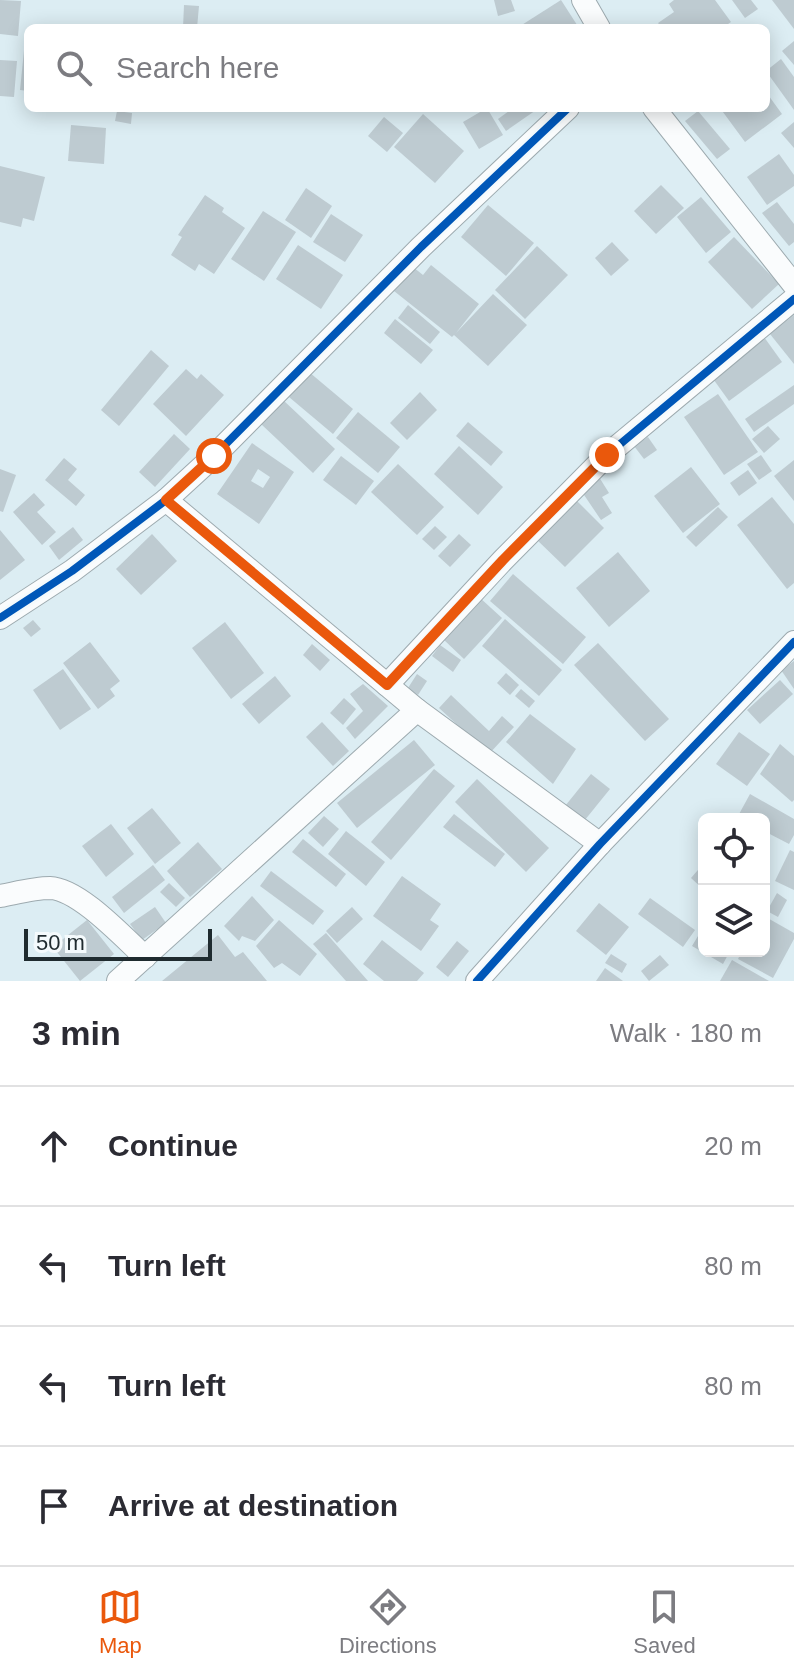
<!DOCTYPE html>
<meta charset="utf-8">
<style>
:root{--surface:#fff;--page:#f2f2f3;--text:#2b2b33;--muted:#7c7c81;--line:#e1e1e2;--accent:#ea580c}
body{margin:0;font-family:Arial,sans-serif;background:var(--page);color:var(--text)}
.controls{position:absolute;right:24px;bottom:24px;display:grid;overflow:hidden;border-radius:12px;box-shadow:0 4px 20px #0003}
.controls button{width:72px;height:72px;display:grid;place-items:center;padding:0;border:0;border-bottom:2px solid var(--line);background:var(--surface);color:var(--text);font:40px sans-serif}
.scale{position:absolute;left:24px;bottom:20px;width:188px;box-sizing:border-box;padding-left:8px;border:4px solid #1f2b2f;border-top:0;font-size:22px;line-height:28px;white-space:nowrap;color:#1f2b2f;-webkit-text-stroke:6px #f4fafc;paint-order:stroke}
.stop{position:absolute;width:24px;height:24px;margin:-18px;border:6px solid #ea580c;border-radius:50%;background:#fff}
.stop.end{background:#ea580c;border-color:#fff;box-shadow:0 2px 8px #0008}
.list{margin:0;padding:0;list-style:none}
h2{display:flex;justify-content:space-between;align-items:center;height:104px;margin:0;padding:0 32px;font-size:34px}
h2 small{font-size:26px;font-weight:400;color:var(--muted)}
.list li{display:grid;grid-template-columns:52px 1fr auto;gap:24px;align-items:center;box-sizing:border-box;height:120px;padding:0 32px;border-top:2px solid var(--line)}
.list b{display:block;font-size:30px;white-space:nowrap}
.list em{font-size:26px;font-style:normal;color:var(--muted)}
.icon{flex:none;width:44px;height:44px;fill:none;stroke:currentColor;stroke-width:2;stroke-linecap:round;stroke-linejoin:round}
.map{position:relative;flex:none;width:794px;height:981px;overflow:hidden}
.search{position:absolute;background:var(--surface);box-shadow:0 4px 20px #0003;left:24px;right:24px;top:24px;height:88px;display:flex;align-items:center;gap:20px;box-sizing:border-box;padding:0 28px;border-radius:12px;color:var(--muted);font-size:30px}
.sheet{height:584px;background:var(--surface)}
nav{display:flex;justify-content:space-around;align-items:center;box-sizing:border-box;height:112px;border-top:2px solid var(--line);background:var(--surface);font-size:22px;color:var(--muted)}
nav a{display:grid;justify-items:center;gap:4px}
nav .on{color:var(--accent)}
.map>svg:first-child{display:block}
</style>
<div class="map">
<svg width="794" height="981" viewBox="0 0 794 981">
<rect width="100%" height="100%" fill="#dcedf3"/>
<g fill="#becbd1" fill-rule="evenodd">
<polygon points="0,0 21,1 18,36 0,34"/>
<polygon points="494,0 511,0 515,11 498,16"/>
<polygon points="561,0 579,28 517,28"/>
<polygon points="674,0 715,0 731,22 722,28 662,28 658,23 674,12 669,4"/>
<polygon points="732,0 751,0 758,9 745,18"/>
<polygon points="772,0 794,0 794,29"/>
<polygon points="184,5 199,6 197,28 183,28"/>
<polygon points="26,31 28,31 28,91 20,90"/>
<polygon points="794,41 794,65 782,51"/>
<polygon points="781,59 794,77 794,110 766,71"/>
<polygon points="0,60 17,61 14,97 0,96"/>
<polygon points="766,92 782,114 745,142 720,108 766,108"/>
<polygon points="487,108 503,135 479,149 463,122"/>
<polygon points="513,108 539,108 506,131 498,119"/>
<polygon points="117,111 132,113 131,124 115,121"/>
<polygon points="698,111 730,149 717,159 685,121"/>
<polygon points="423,114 464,151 435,183 394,147"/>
<polygon points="384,117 403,133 387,152 368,136"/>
<polygon points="794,122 794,148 781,133"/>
<polygon points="71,125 106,128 104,164 68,161"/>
<polygon points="779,154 794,175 794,186 767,205 747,177"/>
<polygon points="0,166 45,177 34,221 23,218 21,227 0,222"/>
<polygon points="661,185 684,208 656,234 634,211"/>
<polygon points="306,188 332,206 311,238 285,220"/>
<polygon points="205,195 224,208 222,212 245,228 214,274 199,264 195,271 171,255 182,237 178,235"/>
<polygon points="701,197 731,232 706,253 677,217"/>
<polygon points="777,202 794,224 794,242 789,246 762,213"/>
<polygon points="488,205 534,243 506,276 461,237"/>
<polygon points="263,211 296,232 264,281 231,259"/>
<polygon points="331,214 363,235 345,262 313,242"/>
<polygon points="734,237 779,284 752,309 708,262"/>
<polygon points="612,242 629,260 611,276 595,258"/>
<polygon points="298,245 343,275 321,309 276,279"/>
<polygon points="537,246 568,275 525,319 495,290"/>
<polygon points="431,265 479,304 456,333 493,294 527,325 488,366 454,335 452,337 394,291 413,267 423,275"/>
<polygon points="408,305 440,332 430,344 398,318"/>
<polygon points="794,315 794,364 770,334"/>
<polygon points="395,319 433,350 421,364 384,333"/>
<polygon points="764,337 782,362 729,401 711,376"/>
<polygon points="151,350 169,366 119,426 101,410"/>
<polygon points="186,369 197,379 201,374 224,395 186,436 153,404"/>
<polygon points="309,372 353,409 333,434 289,397"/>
<polygon points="794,385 794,404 754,432 745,419"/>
<polygon points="420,392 437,410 407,440 390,423"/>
<polygon points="718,394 758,452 724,475 684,417"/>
<polygon points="283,400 335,449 313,473 261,424"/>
<polygon points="358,412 400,447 378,473 336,438"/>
<polygon points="468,422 503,452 491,466 456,436"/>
<polygon points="768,426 780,439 764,453 752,439"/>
<polygon points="174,434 190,449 155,487 139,472"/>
<polygon points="648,437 657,450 644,459 634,446"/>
<path d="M252 443 294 472 259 524 217 494ZM258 469 270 477 263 488 251 481Z"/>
<polygon points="459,446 503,487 478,515 434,474"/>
<polygon points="761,455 772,471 759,480 747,464"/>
<polygon points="341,456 374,481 356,505 323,480"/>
<polygon points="64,458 77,469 68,480 85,495 76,506 45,480"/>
<polygon points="794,460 794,501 774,476"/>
<polygon points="398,464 444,507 417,535 371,492"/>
<polygon points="691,467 720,504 683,533 654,496"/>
<polygon points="0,469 16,475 3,512 0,511"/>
<polygon points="748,470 757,483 739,496 730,483"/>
<polygon points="599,477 609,493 602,497 612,513 601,520 580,489"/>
<polygon points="34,493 45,505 37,512 56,532 42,545 13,512"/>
<polygon points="772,497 794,524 794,583 787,589 737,525"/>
<polygon points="574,498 604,528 565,567 535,538"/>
<polygon points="718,507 728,517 696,547 686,537"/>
<polygon points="435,526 447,537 434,550 422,539"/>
<polygon points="73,527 83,540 59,560 49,546"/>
<polygon points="0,530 25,560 0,580"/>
<polygon points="152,534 177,561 141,595 116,569"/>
<polygon points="459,534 471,545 450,567 438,556"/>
<polygon points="618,552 650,591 609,627 576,588"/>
<polygon points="513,574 586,637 563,664 490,601"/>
<polygon points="479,597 502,618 464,659 442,638"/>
<polygon points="505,619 562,670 539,696 482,646"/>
<polygon points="33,620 41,629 31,637 23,628"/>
<polygon points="225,622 264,673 231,699 192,648"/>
<polygon points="90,642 120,681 110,689 115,696 98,709 63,663"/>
<polygon points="598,643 669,719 645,741 574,665"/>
<polygon points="312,644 330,660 320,671 303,655"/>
<polygon points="440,645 461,660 453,672 432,656"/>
<polygon points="794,661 794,689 781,670"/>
<polygon points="63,669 91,709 60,730 33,690"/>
<polygon points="506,673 519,685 510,695 497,683"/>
<polygon points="417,674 427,681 418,695 408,688"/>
<polygon points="275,676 291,696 259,724 242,704"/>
<polygon points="780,680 793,694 760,724 747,710"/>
<polygon points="363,684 388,706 355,739 346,728 363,711 350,694"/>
<polygon points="521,689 535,701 529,708 515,696"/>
<polygon points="451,695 489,731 502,716 514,727 489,754 439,708"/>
<polygon points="344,698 356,709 343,725 330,713"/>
<polygon points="530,714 576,749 553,784 506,742"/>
<polygon points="322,722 349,751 333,766 306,737"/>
<polygon points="739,732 770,754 747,786 716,764"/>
<polygon points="414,740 435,765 357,828 337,803"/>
<polygon points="780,744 794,756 794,800 792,802 760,774"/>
<polygon points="434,769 455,786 391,860 371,842"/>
<polygon points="591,774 610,789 580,826 561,811"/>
<polygon points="477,779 549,848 526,872 455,802"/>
<polygon points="750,794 794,819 794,835 789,844 764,831 764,819 743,819 738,816"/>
<polygon points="152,808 181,843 155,864 127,828"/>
<polygon points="454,814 505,854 495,867 443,827"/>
<polygon points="324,816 339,829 323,847 308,833"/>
<polygon points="111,824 134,854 106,877 82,846"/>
<polygon points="346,831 385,862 366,886 328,854"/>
<polygon points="303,839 346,874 336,887 292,852"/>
<polygon points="198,842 222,869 190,897 167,871"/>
<polygon points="790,850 794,852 794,890 775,881"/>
<polygon points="704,863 704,890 691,878"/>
<polygon points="153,865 165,880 124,913 112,897"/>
<polygon points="271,871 324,911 313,925 260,886"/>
<polygon points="402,876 441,904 430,920 439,926 421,951 373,916"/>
<polygon points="169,883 185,898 176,907 160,892"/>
<polygon points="777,893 787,900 778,917 767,911"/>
<polygon points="252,896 274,920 255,941 242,936 239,941 224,926"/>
<polygon points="650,898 695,930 683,947 638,914"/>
<polygon points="599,903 629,927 606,955 576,931"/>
<polygon points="155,907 166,923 142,940 130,924"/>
<polygon points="352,907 363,919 337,943 326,931"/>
<polygon points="764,916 794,933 794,939 773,978 738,959 742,951 764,951"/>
<polygon points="87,920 114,954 80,981 53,947"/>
<polygon points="279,920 317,954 300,976 282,963 274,968 256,946"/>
<polygon points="704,926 704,951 730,951 723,964 692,946"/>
<polygon points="326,933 368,981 346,981 313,944"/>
<polygon points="218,935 235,957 243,952 267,981 162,981"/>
<polygon points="382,940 424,973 417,981 384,981 363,964"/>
<polygon points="457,941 469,951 448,977 436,967"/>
<polygon points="611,954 627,964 622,973 605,963"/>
<polygon points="660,955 669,965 649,981 641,971"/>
<polygon points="732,960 769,981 720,981"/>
<polygon points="605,968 623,981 596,981"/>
</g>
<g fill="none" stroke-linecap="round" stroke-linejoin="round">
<g stroke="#9daaaf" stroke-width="24">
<g id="street">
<polyline points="583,0 599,28"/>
<polyline points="654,108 794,285"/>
<polyline points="166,500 417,710 600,844"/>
<polyline points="0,618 72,571 166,500 214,456 421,247 568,108"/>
<polyline points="387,685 503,560 607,455 794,299"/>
<path d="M0 896C16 893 34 888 50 888 79 889 123 937 145 957"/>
<polyline points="118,981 417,710"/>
<polyline points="477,981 600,844 794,642"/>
</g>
</g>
<use href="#street" stroke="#fafcfd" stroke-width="22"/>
<g stroke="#f4fafc" stroke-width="13">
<g id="cycleway">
<polyline points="0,618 72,571 166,500 214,456 421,247 568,108"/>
<polyline points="387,685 503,560 607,455 794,299"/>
<polyline points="477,981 600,844 794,642"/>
</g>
</g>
<use href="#cycleway" stroke="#0057b8" stroke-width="8"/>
</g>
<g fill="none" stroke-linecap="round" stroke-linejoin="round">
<polyline stroke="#ea580c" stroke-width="10" points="214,456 166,500 387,685 503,560 607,455"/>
</g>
</svg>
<div class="controls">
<button><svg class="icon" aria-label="locate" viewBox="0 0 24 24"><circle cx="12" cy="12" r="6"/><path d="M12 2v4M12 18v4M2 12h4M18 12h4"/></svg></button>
<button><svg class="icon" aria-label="layers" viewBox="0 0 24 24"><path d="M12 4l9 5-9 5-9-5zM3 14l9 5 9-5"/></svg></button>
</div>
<div class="scale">50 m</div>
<div class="stop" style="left:214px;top:456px"></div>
<div class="stop end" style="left:607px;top:455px"></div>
<div class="search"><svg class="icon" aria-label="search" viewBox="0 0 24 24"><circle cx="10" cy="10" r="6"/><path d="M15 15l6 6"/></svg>Search here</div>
</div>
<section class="sheet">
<h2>3 min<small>Walk · 180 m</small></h2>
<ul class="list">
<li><svg class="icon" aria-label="ahead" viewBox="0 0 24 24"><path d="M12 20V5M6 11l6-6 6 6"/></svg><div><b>Continue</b></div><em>20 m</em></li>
<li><svg class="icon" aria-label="left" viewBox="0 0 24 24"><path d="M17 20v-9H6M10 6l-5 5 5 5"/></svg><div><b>Turn left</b></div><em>80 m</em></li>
<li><svg class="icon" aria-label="left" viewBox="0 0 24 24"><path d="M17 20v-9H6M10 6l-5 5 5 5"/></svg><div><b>Turn left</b></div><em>80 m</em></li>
<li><svg class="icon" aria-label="arrive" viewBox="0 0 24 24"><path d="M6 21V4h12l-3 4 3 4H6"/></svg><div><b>Arrive at destination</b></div></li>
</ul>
</section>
<nav>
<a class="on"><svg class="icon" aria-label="map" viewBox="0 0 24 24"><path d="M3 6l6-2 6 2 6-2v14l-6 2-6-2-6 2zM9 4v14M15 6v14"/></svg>Map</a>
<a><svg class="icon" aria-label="directions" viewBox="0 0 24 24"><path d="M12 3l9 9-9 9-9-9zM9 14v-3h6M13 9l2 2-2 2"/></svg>Directions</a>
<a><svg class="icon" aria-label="saved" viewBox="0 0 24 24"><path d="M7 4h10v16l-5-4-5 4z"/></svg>Saved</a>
</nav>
